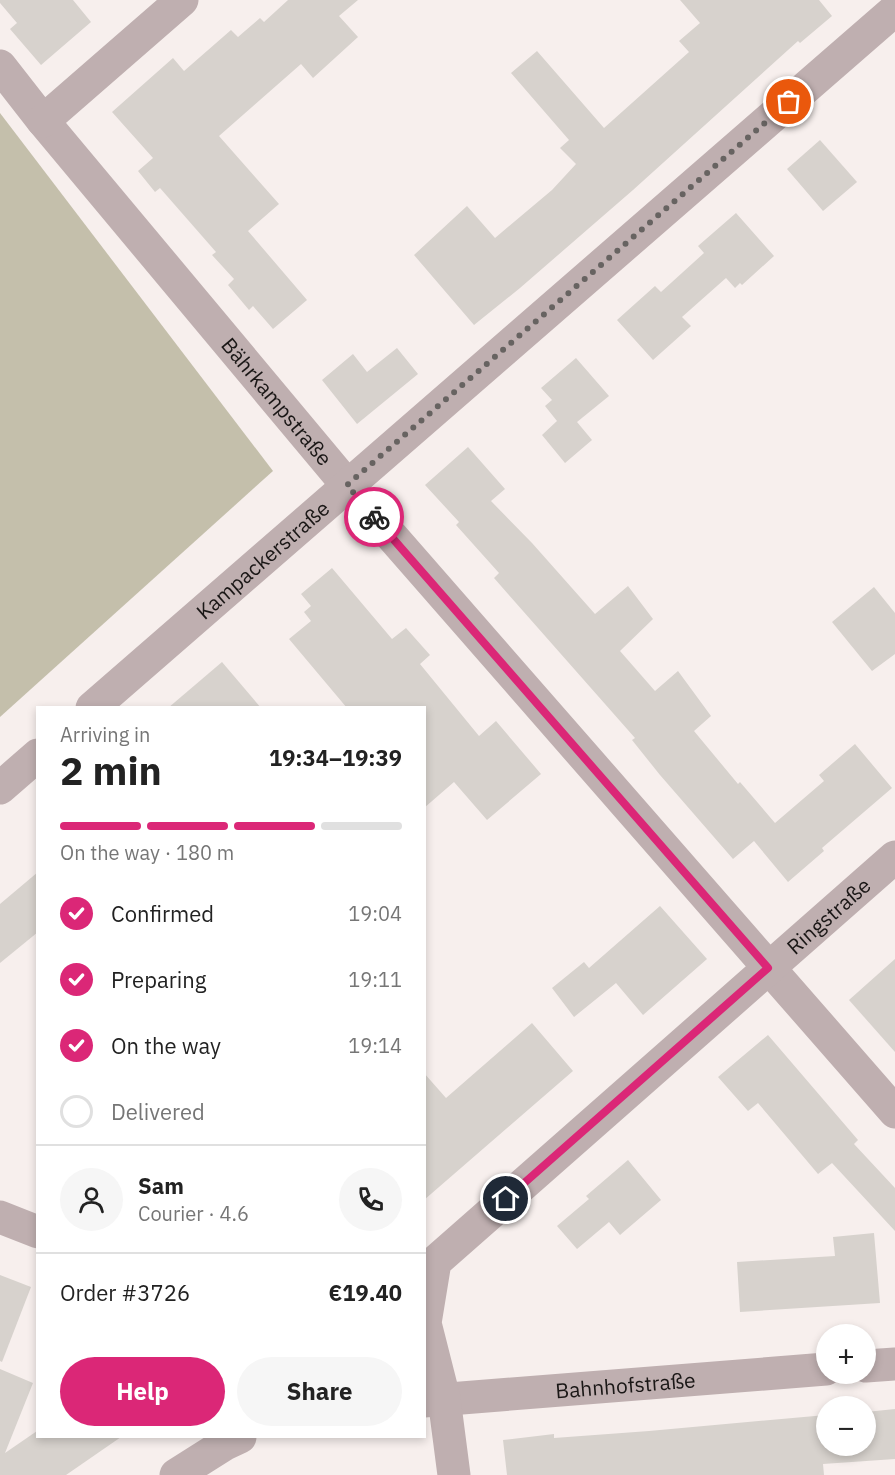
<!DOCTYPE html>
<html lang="en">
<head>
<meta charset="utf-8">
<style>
	body { margin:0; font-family:"IBM Plex Sans",sans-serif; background:#f6f6f6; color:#222; height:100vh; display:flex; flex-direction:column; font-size:22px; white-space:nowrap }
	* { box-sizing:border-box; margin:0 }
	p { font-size:20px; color:#767676 }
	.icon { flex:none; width:33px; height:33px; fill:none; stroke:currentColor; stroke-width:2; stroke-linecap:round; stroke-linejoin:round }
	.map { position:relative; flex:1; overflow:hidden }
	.drawer { position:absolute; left:36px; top:706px; width:390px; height:732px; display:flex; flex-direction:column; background:#fff; border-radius:0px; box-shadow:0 3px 9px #0003 }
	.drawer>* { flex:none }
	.fabs { position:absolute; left:816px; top:1324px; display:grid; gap:12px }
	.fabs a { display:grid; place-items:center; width:60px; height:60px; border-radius:50%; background:#fff; box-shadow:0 3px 9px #0003; font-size:30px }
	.pin { position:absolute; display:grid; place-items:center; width:51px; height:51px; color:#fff; margin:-26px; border:3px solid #fff; border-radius:50%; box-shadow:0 2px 6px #0007 }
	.courier { position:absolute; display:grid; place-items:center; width:60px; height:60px; margin:-30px; border:4px solid #db2777; border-radius:50%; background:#fff; color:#222; box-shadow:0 2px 8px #0007 }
	.head em { font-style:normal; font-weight:700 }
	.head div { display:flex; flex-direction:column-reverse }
	.head { display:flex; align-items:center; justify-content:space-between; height:102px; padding:0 24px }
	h1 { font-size:39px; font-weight:700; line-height:45px }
	.bar { display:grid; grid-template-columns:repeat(4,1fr); gap:9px 6px; align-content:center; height:72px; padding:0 24px }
	.bar i { height:8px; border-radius:4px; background:#e0e0e0 }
	.bar .active { background:#db2777 }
	.bar p { grid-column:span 4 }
	.line { display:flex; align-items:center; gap:15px; padding:0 24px; border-top:2px solid #e0e0e0 }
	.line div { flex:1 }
	.round { display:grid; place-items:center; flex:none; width:63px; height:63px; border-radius:32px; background:#f6f6f6 }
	ol { padding:0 24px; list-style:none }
	li { display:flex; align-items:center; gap:18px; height:66px }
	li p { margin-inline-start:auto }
	li .icon { padding:6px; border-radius:50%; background:#db2777; color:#fff; stroke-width:4 }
	li:last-child { color:#767676 }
	li i { width:33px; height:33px; border:3px solid #e0e0e0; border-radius:50% }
	.primary-button { display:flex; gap:12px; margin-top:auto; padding:12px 24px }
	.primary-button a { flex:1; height:69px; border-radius:36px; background:#db2777; color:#fff; font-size:24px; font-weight:700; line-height:69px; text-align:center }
	.primary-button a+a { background:#f6f6f6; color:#222 }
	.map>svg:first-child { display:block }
</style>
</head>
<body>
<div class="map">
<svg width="895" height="1475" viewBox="0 0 895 1475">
	<rect width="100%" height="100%" fill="#f7efed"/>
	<path fill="#c4bfab" d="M0,113L273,471L0,717Z"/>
	<g fill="#d7d2cd">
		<path d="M0,0H73L91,22L41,65L10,29L17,23L0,3Z"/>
		<path d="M288,0H358L339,16L358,37L313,78L301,64L219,136L279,204L248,231L307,300L273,329L253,306L249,310L228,285L234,279L212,255L216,252L160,188L155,192L138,171L153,158L112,112L173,58L184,71L231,30L238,37L260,18L264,22Z"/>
		<path d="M680,0H819L832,16L800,43L798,41L633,190L520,288L474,325L414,255L467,206L495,238L552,190L576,164L560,148L569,140L511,73L537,51L604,128L689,52L679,41L700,23Z"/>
		<path d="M820,140L857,182L823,211L787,169Z"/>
		<path d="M736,213L774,256L742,285L740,283L735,288L726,278L682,317L691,326L653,360L617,320L655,286L661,292L704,253L698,246Z"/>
		<path d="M397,348L418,374L357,424L322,380L353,354L367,372Z"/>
		<path d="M576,358L609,396L577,422L592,440L565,463L542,435L557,421L545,406L552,400L541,388Z"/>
		<path d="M468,447L505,489L491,501L532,543L595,614L628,586L653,619L620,651L655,691L678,671L711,716L694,731L738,784L740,782L775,823L824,781L819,775L855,744L892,788L822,848L824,851L788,882L754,841L733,859L660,775L632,740L635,738L494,578L499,573L456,525L459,522L425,485Z"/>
		<path d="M332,568L392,639L406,628L430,655L420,664L479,736L496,721L541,774L487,820L454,782L424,808V708H347L289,639L311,621L304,612L311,606L301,594Z"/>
		<path d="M874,587L895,613V654L872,671L832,622Z"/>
		<path d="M222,662L261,708H168Z"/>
		<path d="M38,872V932L0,963V904Z"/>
		<path d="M660,906L707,959L643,1015L616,983L574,1017L552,988L584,962L589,968Z"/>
		<path d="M895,959V1052L849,1000Z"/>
		<path d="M532,1023L573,1071L424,1200V1073L446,1098Z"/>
		<path d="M768,1035L858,1140L854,1144L895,1188V1231L832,1163L818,1174L758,1103L748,1111L718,1077Z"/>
		<path d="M628,1160L661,1200L620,1235L609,1222L577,1249L557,1226L589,1199L586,1196Z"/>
		<path d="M874,1233L880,1303L740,1312L737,1262L835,1256L833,1237Z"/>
		<path d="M0,1275L31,1287L2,1362L0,1361Z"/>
		<path d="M0,1369L33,1383L5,1453L37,1431L38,1437H121L66,1475H0Z"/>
		<path d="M895,1409V1459L823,1464L824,1475H507L503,1440L554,1434V1438L649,1431L826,1415V1446H866V1412Z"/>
	</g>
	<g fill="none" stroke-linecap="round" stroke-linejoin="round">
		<g stroke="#bfafb0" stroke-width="33">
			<path id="s1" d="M0,66L43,121L347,485L895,1112"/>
			<path d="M43,121L182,0"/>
			<path id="s2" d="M92,708L895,10"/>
			<path d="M0,788L38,755"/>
			<path d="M0,1217L38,1232"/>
			<path d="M866,1366L895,1364"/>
			<path id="s3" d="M424,1401L826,1369"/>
			<path d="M176,1475L225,1444L240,1437"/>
			<path id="s4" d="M454,1475L444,1398L425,1323L435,1262L895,857"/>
		</g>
	</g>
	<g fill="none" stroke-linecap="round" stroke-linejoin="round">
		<path stroke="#676361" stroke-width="6" stroke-dasharray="0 10.8" d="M374,517L347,485L789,102"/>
		<path stroke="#db2777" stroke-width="8" d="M374,517L768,968L506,1199"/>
	</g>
	<g text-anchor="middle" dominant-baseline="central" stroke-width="5" stroke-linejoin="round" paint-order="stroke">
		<g font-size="21" fill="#1a1716" stroke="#f7efed">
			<text stroke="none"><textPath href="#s1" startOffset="435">Bährkampstraße</textPath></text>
			<text stroke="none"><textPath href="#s2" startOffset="226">Kampackerstraße</textPath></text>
			<text stroke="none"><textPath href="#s4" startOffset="741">Ringstraße</textPath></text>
			<text stroke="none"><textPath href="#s3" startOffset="202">Bahnhofstraße</textPath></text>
		</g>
	</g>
</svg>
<div class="fabs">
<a>+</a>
<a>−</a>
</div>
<div class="pin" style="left:789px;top:102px;background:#ea580c"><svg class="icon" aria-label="bag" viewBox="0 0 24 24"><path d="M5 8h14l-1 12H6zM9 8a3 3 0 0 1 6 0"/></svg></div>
<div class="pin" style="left:506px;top:1199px;background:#1f2937"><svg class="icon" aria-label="home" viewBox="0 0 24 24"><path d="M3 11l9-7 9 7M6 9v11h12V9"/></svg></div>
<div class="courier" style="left:374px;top:517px"><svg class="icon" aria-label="bike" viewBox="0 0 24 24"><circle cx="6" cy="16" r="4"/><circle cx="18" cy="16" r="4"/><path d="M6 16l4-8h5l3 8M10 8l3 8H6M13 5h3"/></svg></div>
<section class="drawer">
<div class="head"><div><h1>2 min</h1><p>Arriving in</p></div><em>19:34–19:39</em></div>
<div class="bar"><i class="active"></i><i class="active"></i><i class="active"></i><i></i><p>On the way · 180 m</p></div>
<ol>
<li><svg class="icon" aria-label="check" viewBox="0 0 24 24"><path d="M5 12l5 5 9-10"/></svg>Confirmed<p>19:04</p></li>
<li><svg class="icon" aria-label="check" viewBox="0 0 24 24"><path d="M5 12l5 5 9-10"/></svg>Preparing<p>19:11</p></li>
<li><svg class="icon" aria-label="check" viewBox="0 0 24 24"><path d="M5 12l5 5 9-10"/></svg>On the way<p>19:14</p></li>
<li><i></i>Delivered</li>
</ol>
<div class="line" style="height:108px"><a class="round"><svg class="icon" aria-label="person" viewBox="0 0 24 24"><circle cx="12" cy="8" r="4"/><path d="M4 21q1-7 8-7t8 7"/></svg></a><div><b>Sam</b><p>Courier · 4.6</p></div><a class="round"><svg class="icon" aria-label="phone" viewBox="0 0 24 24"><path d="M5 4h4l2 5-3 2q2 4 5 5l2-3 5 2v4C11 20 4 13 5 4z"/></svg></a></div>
<div class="line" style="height:78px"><div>Order #3726</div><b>€19.40</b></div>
<div class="primary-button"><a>Help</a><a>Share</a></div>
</section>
</div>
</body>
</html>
